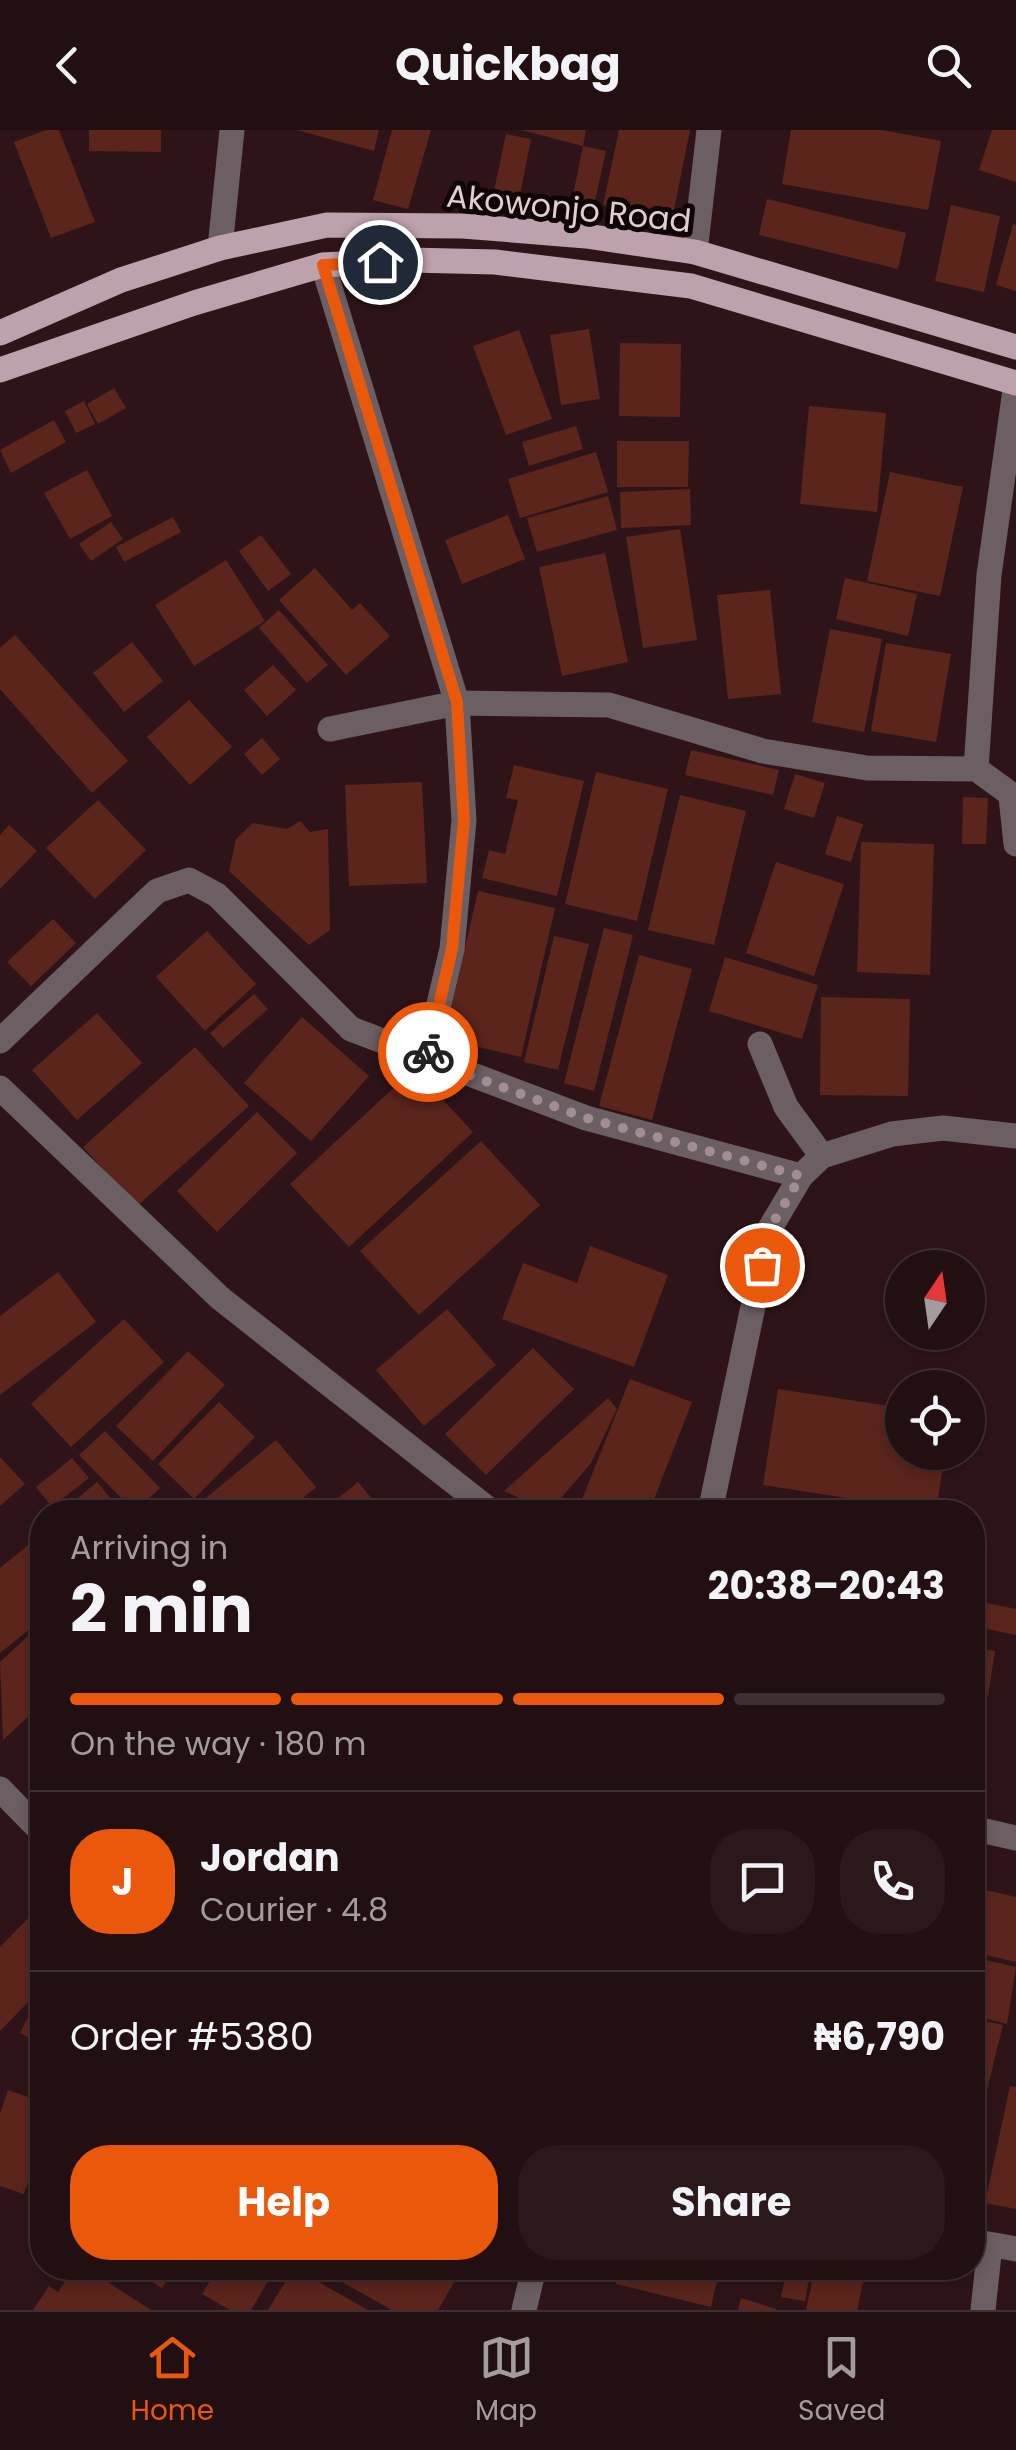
<!DOCTYPE html>
<html lang="en">
<head>
<meta charset="utf-8">
<style>
	body { margin:0; font-family:Poppins,sans-serif; background:#2a181b; color:#f1f3f6; height:100vh; display:flex; flex-direction:column; font-size:38px; white-space:nowrap }
	* { box-sizing:border-box; margin:0 }
	p { font-size:32px; color:#a29c9f }
	.icon { flex:none; width:55px; height:55px; fill:none; stroke:currentColor; stroke-width:2; stroke-linecap:round; stroke-linejoin:round }
	.map { position:relative; flex:1; overflow:hidden }
	.panel { position:absolute; left:30px; top:1370px; width:955px; height:780px; display:flex; flex-direction:column; background:#220f12; border-radius:40px; box-shadow:0 5px 15px #0003,0 0 0 2px #3f2f32 }
	.panel>* { flex:none }
	.needle { width:65px; rotate:13deg }
	.controls { position:absolute; left:885px; top:1120px; display:grid; gap:20px }
	.controls a { display:grid; place-items:center; width:100px; height:100px; border-radius:50%; background:#220f12; box-shadow:0 5px 15px #0003,0 0 0 2px #3f2f32; font-size:50px }
	.pin { position:absolute; display:grid; place-items:center; width:85px; height:85px; color:#fff; margin:-42px; border:5px solid #fff; border-radius:50%; box-shadow:0 2px 10px #0007 }
	.courier { position:absolute; display:grid; place-items:center; width:100px; height:100px; margin:-50px; border:8px solid #ea580c; border-radius:50%; background:#fff; color:#222; box-shadow:0 2px 12px #0007 }
	.summary em { font-style:normal; font-weight:700 }
	.summary div { display:flex; flex-direction:column-reverse }
	.summary { display:flex; align-items:center; justify-content:space-between; height:170px; padding:0 40px }
	h1 { font-size:65px; font-weight:700; line-height:75px }
	.bar { display:grid; grid-template-columns:repeat(4,1fr); gap:15px 10px; align-content:center; height:120px; padding:0 40px }
	.bar i { height:12px; border-radius:8px; background:#3f2f32 }
	.bar .selected { background:#ea580c }
	.bar p { grid-column:span 4 }
	.line { display:flex; align-items:center; gap:25px; padding:0 40px; border-top:2px solid #3f2f32 }
	.line div { flex:1 }
	.round { display:grid; place-items:center; flex:none; width:105px; height:105px; border-radius:40px; background:#2a181b }
	.cta { display:flex; gap:20px; margin-top:auto; padding:20px 40px }
	.cta a { flex:1; height:115px; border-radius:40px; background:#ea580c; color:#fff; font-size:40px; font-weight:700; line-height:115px; text-align:center }
	.cta a+a { background:#2a181b; color:#f1f3f6 }
	header { display:flex; justify-content:space-between; align-items:center; height:130px; padding:0 40px; background:#220f12; font-size:45px; font-weight:700 }
	.dock { display:flex; justify-content:space-around; align-items:center; height:140px; border-top:2px solid #3f2f32; background:#220f12; font-size:28px; color:#a29c9f }
	.dock a { display:grid; justify-items:center; gap:5px }
	.dock .selected { color:#ea580c }
	.map>svg:first-child { display:block }
</style>
</head>
<body>
<header><svg class="icon" aria-label="back" viewBox="0 0 24 24"><path d="M15 5l-7 7 7 7"/></svg>Quickbag<svg class="icon" aria-label="search" viewBox="0 0 24 24"><circle cx="10" cy="10" r="6"/><path d="M15 15l6 6"/></svg></header>
<div class="map">
<svg width="1016" height="2180" viewBox="0 0 1016 2180">
	<rect width="100%" height="100%" fill="#2e1418"/>
	<g fill="#5b251c">
		<path d="M46,0H59L95,92L51,108L14,12Z"/>
		<path d="M89,0H161V22L89,21Z"/>
		<path d="M297,0H379L374,21Z"/>
		<path d="M392,0H431L408,79L373,70Z"/>
		<path d="M521,0H586L583,16Z"/>
		<path d="M619,0H690L672,90L603,75Z"/>
		<path d="M791,0H882L941,11L928,80L782,54Z"/>
		<path d="M992,0H1016V52L979,40Z"/>
		<path d="M506,4L531,9L518,75L492,70Z"/>
		<path d="M583,16L606,21L593,80L571,75Z"/>
		<path d="M767,69L906,103L898,139L759,105Z"/>
		<path d="M951,75L1000,86L984,162L935,151Z"/>
		<path d="M1013,94L1016,95V161L996,155Z"/>
		<path d="M589,199L600,269L561,275L550,205Z"/>
		<path d="M519,200L552,289L506,305L473,216Z"/>
		<path d="M620,213L681,214L680,287L619,286Z"/>
		<path d="M114,258L126,278L98,294L87,274Z"/>
		<path d="M84,271L95,294L76,303L65,281Z"/>
		<path d="M809,276L886,283L877,382L800,374Z"/>
		<path d="M54,290L66,312L11,343L0,320Z"/>
		<path d="M576,296L583,319L529,336L522,312Z"/>
		<path d="M617,311H689L688,357H617Z"/>
		<path d="M596,322L608,362L520,388L508,349Z"/>
		<path d="M87,340L112,386L70,409L44,363Z"/>
		<path d="M890,342L963,357L940,466L867,451Z"/>
		<path d="M690,359L691,395L621,398L620,362Z"/>
		<path d="M608,366L617,400L537,422L527,388Z"/>
		<path d="M508,385L525,429L462,454L445,410Z"/>
		<path d="M173,387L181,402L124,432L116,417Z"/>
		<path d="M111,392L123,409L91,431L79,414Z"/>
		<path d="M680,399L697,510L643,518L626,407Z"/>
		<path d="M261,405L291,444L268,461L239,421Z"/>
		<path d="M605,423L628,532L562,546L539,437Z"/>
		<path d="M226,430L265,491L194,536L155,475Z"/>
		<path d="M315,438L352,480L360,473L390,506L346,545L279,470Z"/>
		<path d="M845,448L917,464L908,506L836,489Z"/>
		<path d="M770,460L781,564L728,569L717,465Z"/>
		<path d="M279,480L328,535L307,553L259,498Z"/>
		<path d="M830,499L882,509L864,602L812,592Z"/>
		<path d="M15,505L128,631L92,663L0,559V518Z"/>
		<path d="M132,512L163,551L124,582L93,543Z"/>
		<path d="M886,513L951,524L936,612L871,601Z"/>
		<path d="M273,535L296,560L267,586L244,560Z"/>
		<path d="M189,570L232,617L190,655L147,607Z"/>
		<path d="M262,608L280,629L262,645L244,624Z"/>
		<path d="M691,620L779,640L773,665L685,645Z"/>
		<path d="M514,635L584,651L557,766L482,748L489,720L505,724L518,670L506,668Z"/>
		<path d="M596,642L668,659L637,791L565,774Z"/>
		<path d="M795,644L825,653L814,688L784,679Z"/>
		<path d="M422,652L427,753L349,756L345,655Z"/>
		<path d="M680,665L746,681L714,815L648,800Z"/>
		<path d="M963,667L988,668L986,714H962Z"/>
		<path d="M98,670L146,720L95,769L46,718Z"/>
		<path d="M837,686L863,694L851,732L825,724Z"/>
		<path d="M300,691L310,702L328,699L330,800L309,815L229,741L236,709L253,693L287,699Z"/>
		<path d="M9,695L37,721L0,759V705Z"/>
		<path d="M861,712L934,714L930,845L857,842Z"/>
		<path d="M776,732L844,754L814,846L746,823Z"/>
		<path d="M478,761L555,778L521,927L444,909Z"/>
		<path d="M53,789L76,813L31,856L7,832Z"/>
		<path d="M604,798L633,805L594,961L564,953Z"/>
		<path d="M207,801L256,854L205,901L156,847Z"/>
		<path d="M554,806L589,814L558,940L524,932Z"/>
		<path d="M639,825L692,839L652,990L599,976Z"/>
		<path d="M725,827L818,855L802,909L709,881Z"/>
		<path d="M254,864L268,879L223,918L210,903Z"/>
		<path d="M821,867L910,869L908,966L820,965Z"/>
		<path d="M97,883L142,933L77,990L32,940Z"/>
		<path d="M302,887L369,946L311,1011L244,953Z"/>
		<path d="M195,917L249,976L137,1076L83,1017Z"/>
		<path d="M414,939L473,1002L349,1117L290,1054Z"/>
		<path d="M257,982L297,1023L217,1102L177,1061Z"/>
		<path d="M481,1011L540,1075L419,1185L360,1121Z"/>
		<path d="M590,1116L668,1145L634,1237L502,1189L523,1133L577,1153Z"/>
		<path d="M58,1142L96,1192L0,1265V1186Z"/>
		<path d="M447,1179L496,1235L424,1296L376,1240Z"/>
		<path d="M124,1189L164,1232L71,1317L31,1274Z"/>
		<path d="M533,1218L574,1259L486,1345L445,1304Z"/>
		<path d="M188,1221L225,1255L153,1331L116,1296Z"/>
		<path d="M630,1249L692,1272L649,1382H577Z"/>
		<path d="M778,1259L902,1278V1322H945L936,1382L763,1355Z"/>
		<path d="M608,1268L617,1279L591,1333L549,1382L504,1361Z"/>
		<path d="M219,1272L255,1307L194,1369L158,1334Z"/>
		<path d="M105,1301L160,1358L135,1382L79,1325Z"/>
		<path d="M276,1310L316,1357L287,1382H189Z"/>
		<path d="M0,1327L25,1354L0,1376Z"/>
		<path d="M72,1328L89,1348L52,1377L36,1357Z"/>
		<path d="M97,1352L122,1382H61Z"/>
		<path d="M358,1352L383,1382H321Z"/>
		<path d="M42,1404V1489L0,1523V1438Z"/>
		<path d="M972,1470L1016,1479V1505L972,1496Z"/>
		<path d="M42,1493V1574L3,1610L0,1532Z"/>
		<path d="M972,1518L995,1521L988,1566L972,1564Z"/>
		<path d="M42,1627V1654L29,1640Z"/>
		<path d="M972,1757L1016,1767V1832L972,1822Z"/>
		<path d="M38,1778L42,1782V1858L0,1901V1817Z"/>
		<path d="M977,1828L1016,1837L1007,1894L972,1885Z"/>
		<path d="M31,1881L42,1887V1914L20,1903Z"/>
		<path d="M972,1888L1003,1895L987,1960L972,1957Z"/>
		<path d="M1010,1956L1016,1957V2079L985,2073Z"/>
		<path d="M8,1960L42,1972V2009L24,2064L0,2056V1984Z"/>
		<path d="M972,1961L981,1963L974,1999L972,1998Z"/>
		<path d="M74,2138H86L151,2180H33L49,2156L58,2162Z"/>
		<path d="M129,2138H175L162,2158Z"/>
		<path d="M218,2138H276L251,2180H230L202,2164Z"/>
		<path d="M294,2138L368,2180H268Z"/>
		<path d="M317,2138H452L460,2142L438,2180H392Z"/>
		<path d="M620,2138H720L711,2177L616,2154Z"/>
		<path d="M787,2138H811L805,2171L781,2167Z"/>
		<path d="M815,2138L865,2144L857,2180H806Z"/>
		<path d="M741,2168L776,2179V2180H738Z"/>
	</g>
	<g fill="none" stroke-linecap="round" stroke-linejoin="round">
		<g stroke="#6c5f64" stroke-width="25">
			<path d="M220,118L232,0"/>
			<path d="M695,122L709,0"/>
			<path d="M323,135L457,573L464,690L452,819L426,929"/>
			<path d="M330,599L457,573L609,575L763,621L867,638L976,639L1016,668"/>
			<path d="M976,639L989,445L1016,253"/>
			<path d="M1011,667L1016,714"/>
			<path d="M0,911L157,761L189,750L217,765L351,899L586,988L801,1046"/>
			<path d="M760,914L786,977L822,1026"/>
			<path d="M0,958L220,1168L492,1382"/>
			<path d="M710,1382L769,1100L801,1046L822,1026L892,1004L943,998L1016,1006"/>
			<path d="M0,1659L42,1702"/>
			<path d="M972,1698L1016,1708"/>
			<path d="M972,2111L1016,2119"/>
			<path d="M524,2180L534,2138"/>
			<path d="M983,2180L990,2115"/>
		</g>
		<g stroke="#bda1ad" stroke-width="25">
			<path d="M0,203L121,150L220,118L327,95L463,96L586,106L695,122L1016,217"/>
			<path d="M0,240L194,173L323,135L409,130L495,132L691,156L1016,253"/>
		</g>
	</g>
	<g fill="none" stroke-linecap="round" stroke-linejoin="round">
		<path stroke="#a28e90" stroke-width="10" stroke-dasharray="0 18" d="M428,922L426,929L586,988L801,1046L769,1100L762,1135"/>
		<path stroke="#ea580c" stroke-width="12" d="M380,132L323,135L457,572L464,690L452,819L428,922"/>
	</g>
	<g text-anchor="middle" dominant-baseline="central" stroke-width="10" stroke-linejoin="round" paint-order="stroke">
		<g font-size="32" fill="#e1cfd0" stroke="#0e0506">
			<text transform="translate(569 78) rotate(6)">Akowonjo Road</text>
		</g>
	</g>
</svg>
<div class="controls">
<a><svg class="needle" viewBox="-14 -14 28 28"><path d="M0-13l5 13h-10z" fill="#e53935"/><path d="M0 13l5-13h-10z" fill="#a29c9f"/></svg></a>
<a><svg class="icon" aria-label="locate" viewBox="0 0 24 24"><circle cx="12" cy="12" r="6"/><path d="M12 2v4M12 18v4M2 12h4M18 12h4"/></svg></a>
</div>
<div class="pin" style="left:762px;top:1135px;background:#ea580c"><svg class="icon" aria-label="bag" viewBox="0 0 24 24"><path d="M5 8h14l-1 12H6zM9 8a3 3 0 0 1 6 0"/></svg></div>
<div class="pin" style="left:380px;top:132px;background:#1f2937"><svg class="icon" aria-label="home" viewBox="0 0 24 24"><path d="M3 11l9-7 9 7M6 9v11h12V9"/></svg></div>
<div class="courier" style="left:428px;top:922px"><svg class="icon" aria-label="bike" viewBox="0 0 24 24"><circle cx="6" cy="16" r="4"/><circle cx="18" cy="16" r="4"/><path d="M6 16l4-8h5l3 8M10 8l3 8H6M13 5h3"/></svg></div>
<section class="panel">
<div class="summary"><div><h1>2 min</h1><p>Arriving in</p></div><em>20:38–20:43</em></div>
<div class="bar"><i class="selected"></i><i class="selected"></i><i class="selected"></i><i></i><p>On the way · 180 m</p></div>
<div class="line" style="height:180px"><b class="round" style="background:#ea580c;color:#fff">J</b><div><b>Jordan</b><p>Courier · 4.8</p></div><a class="round"><svg class="icon" aria-label="chat" viewBox="0 0 24 24"><path d="M4 5h16v11H9l-5 4z"/></svg></a><a class="round"><svg class="icon" aria-label="phone" viewBox="0 0 24 24"><path d="M5 4h4l2 5-3 2q2 4 5 5l2-3 5 2v4C11 20 4 13 5 4z"/></svg></a></div>
<div class="line" style="height:130px"><div>Order #5380</div><b>₦6,790</b></div>
<div class="cta"><a>Help</a><a>Share</a></div>
</section>
</div>
<nav class="dock">
<a class="selected"><svg class="icon" aria-label="home" viewBox="0 0 24 24"><path d="M3 11l9-7 9 7M6 9v11h12V9"/></svg>Home</a>
<a><svg class="icon" aria-label="map" viewBox="0 0 24 24"><path d="M3 6l6-2 6 2 6-2v14l-6 2-6-2-6 2zM9 4v14M15 6v14"/></svg>Map</a>
<a><svg class="icon" aria-label="saved" viewBox="0 0 24 24"><path d="M7 4h10v16l-5-4-5 4z"/></svg>Saved</a>
</nav>
</body>
</html>
